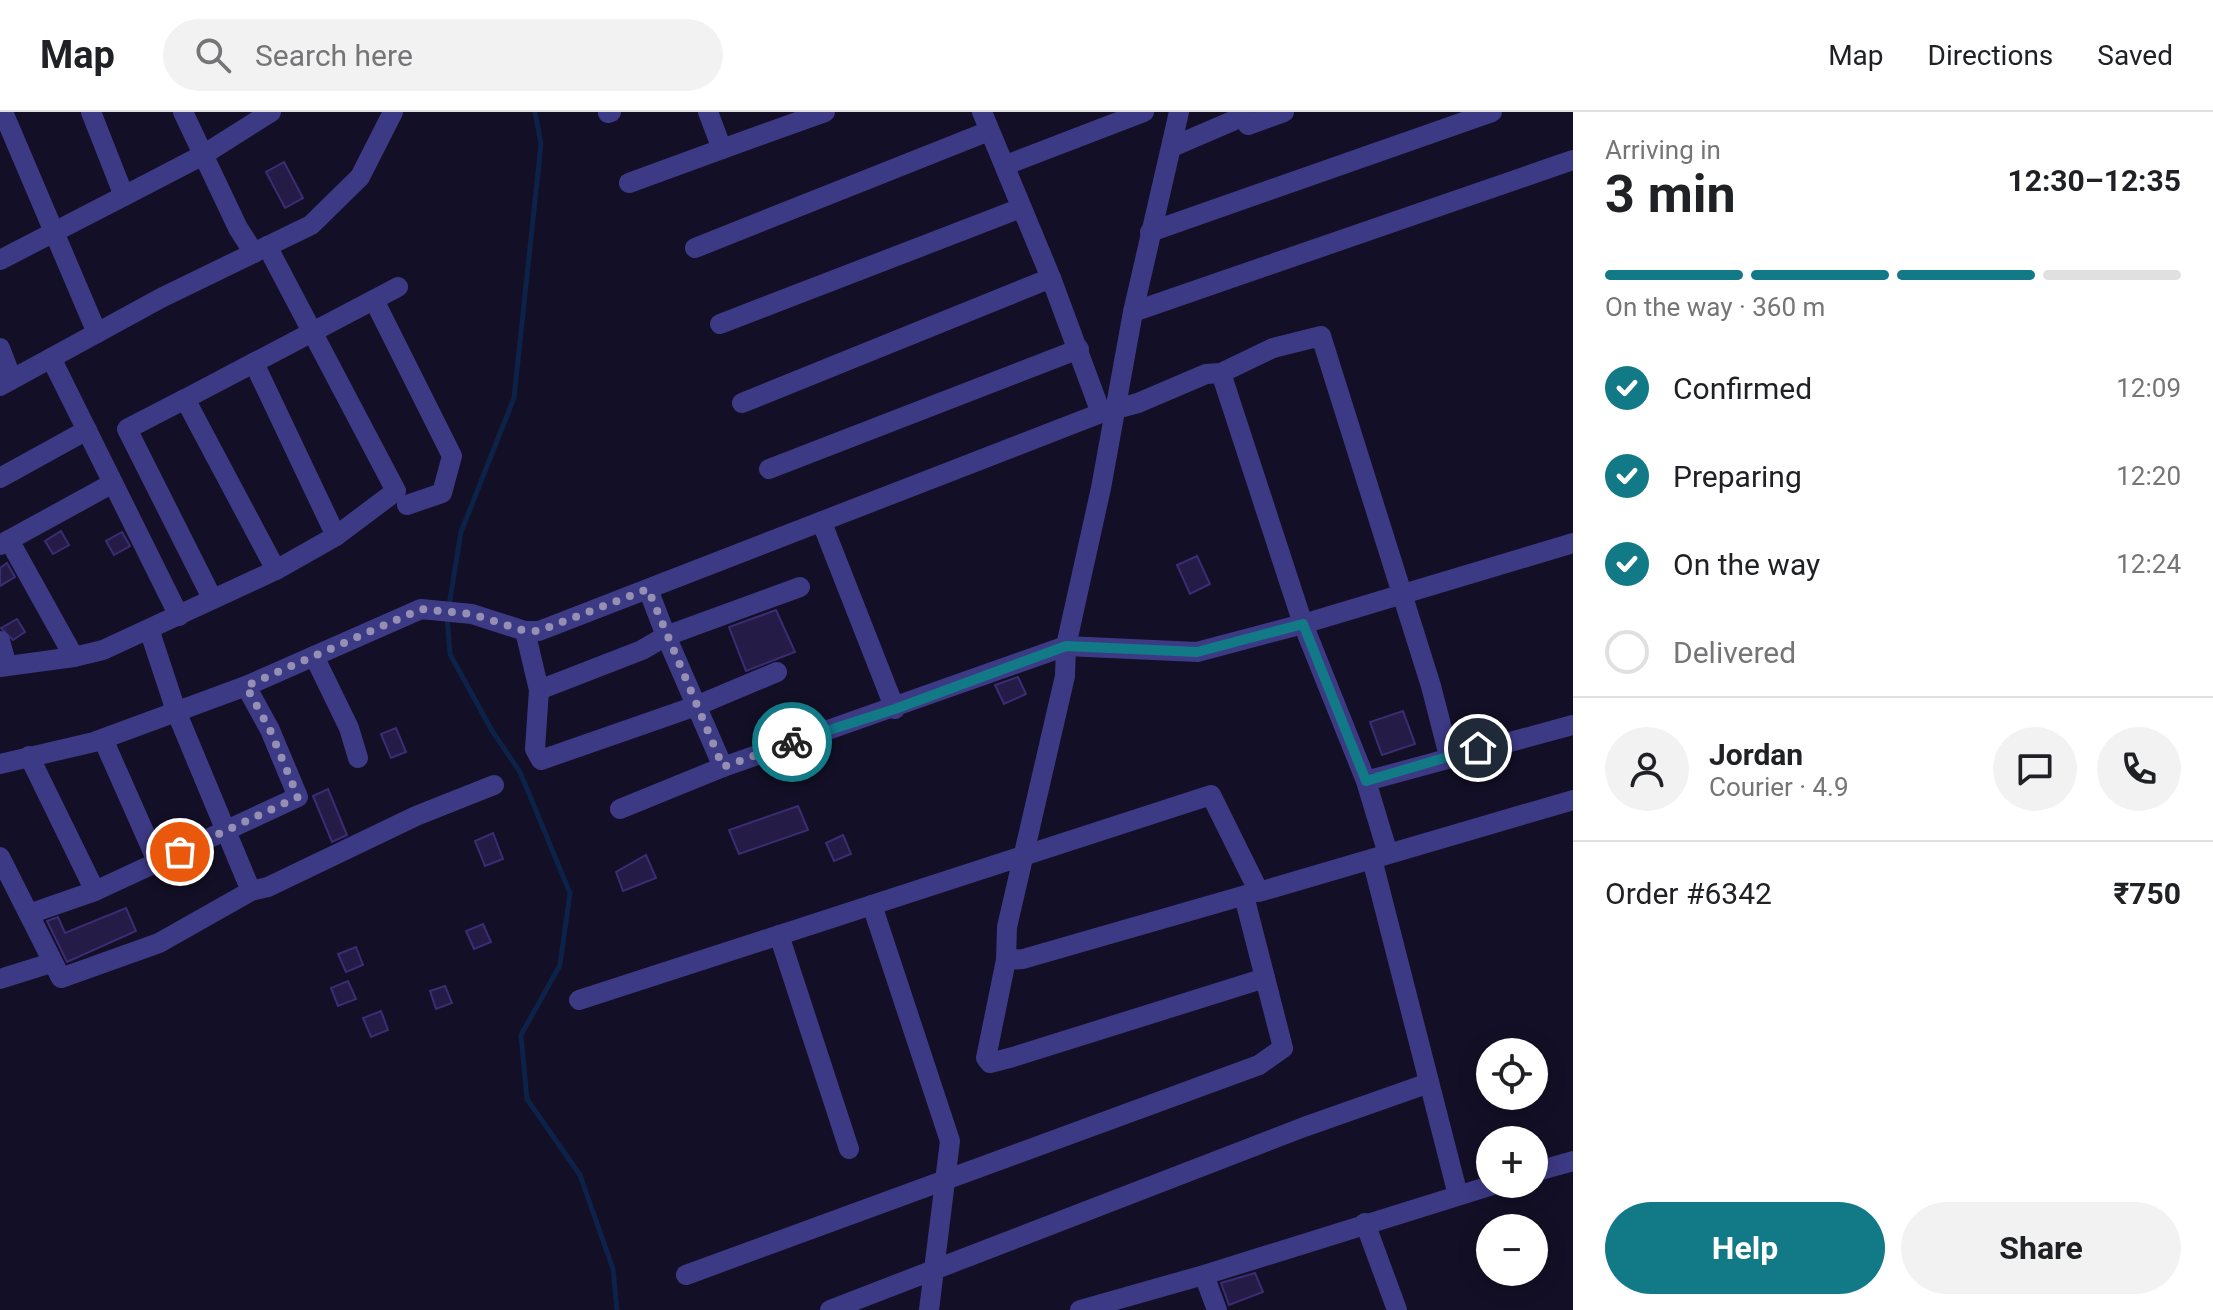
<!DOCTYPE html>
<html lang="en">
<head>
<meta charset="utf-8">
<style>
	body { margin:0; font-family:Roboto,sans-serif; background:#f2f2f2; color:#202124; height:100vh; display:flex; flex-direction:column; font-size:30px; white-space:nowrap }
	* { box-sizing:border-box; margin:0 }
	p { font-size:26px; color:#757577 }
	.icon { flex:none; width:44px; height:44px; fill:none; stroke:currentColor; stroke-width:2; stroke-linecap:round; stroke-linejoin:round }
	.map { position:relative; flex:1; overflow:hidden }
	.drawer { display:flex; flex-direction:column; background:#fff; width:640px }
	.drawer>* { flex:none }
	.fabs { position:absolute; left:1476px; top:926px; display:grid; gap:16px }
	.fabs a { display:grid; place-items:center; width:72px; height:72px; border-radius:50%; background:#fff; box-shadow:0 4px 20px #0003; font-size:40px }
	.pin { position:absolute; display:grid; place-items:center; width:68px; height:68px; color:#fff; margin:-34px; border:4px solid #fff; border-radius:50%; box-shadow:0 2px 8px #0007 }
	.courier { position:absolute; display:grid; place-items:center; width:80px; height:80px; margin:-40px; border:6px solid #127987; border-radius:50%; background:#fff; color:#222; box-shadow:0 2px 10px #0007 }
	.head em { font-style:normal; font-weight:700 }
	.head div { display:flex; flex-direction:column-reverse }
	.head { display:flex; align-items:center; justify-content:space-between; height:136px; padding:0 32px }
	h1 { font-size:52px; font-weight:700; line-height:60px }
	.bar { display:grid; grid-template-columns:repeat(4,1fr); gap:12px 8px; align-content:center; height:96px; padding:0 32px }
	.bar i { height:10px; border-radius:6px; background:#e0e0e0 }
	.bar .current { background:#127987 }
	.bar p { grid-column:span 4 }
	.line { display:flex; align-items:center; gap:20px; padding:0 32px; border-top:2px solid #e0e0e0 }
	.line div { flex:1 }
	.round { display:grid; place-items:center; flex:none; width:84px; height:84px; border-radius:42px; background:#f2f2f2 }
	ol { padding:0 32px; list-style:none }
	li { display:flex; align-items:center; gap:24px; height:88px }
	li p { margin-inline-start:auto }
	li .icon { padding:8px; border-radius:50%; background:#127987; color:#fff; stroke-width:4 }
	li:last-child { color:#757577 }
	li i { width:44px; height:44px; border:4px solid #e0e0e0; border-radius:50% }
	.button { display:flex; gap:16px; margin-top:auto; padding:16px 32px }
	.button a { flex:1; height:92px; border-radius:48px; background:#127987; color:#fff; font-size:32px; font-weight:700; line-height:92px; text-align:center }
	.button a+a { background:#f2f2f2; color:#202124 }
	header { display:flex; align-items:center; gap:48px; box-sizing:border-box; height:112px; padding:0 40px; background:#fff; border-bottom:2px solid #e0e0e0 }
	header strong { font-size:38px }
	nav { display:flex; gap:44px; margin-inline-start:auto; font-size:28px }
	.search { width:560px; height:72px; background:#f2f2f2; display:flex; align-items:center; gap:20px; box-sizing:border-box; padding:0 28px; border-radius:44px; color:#757577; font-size:30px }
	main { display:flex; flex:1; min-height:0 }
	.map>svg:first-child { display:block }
</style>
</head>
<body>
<header>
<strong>Map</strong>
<div class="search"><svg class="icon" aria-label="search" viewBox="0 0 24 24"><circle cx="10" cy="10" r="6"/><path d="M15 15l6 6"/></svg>Search here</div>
<nav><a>Map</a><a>Directions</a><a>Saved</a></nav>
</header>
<main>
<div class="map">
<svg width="1573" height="1198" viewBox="0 0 1573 1198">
	<rect width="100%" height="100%" fill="#130f26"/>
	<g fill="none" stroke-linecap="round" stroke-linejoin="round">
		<g stroke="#0c2248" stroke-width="5">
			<path d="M449,494L461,420L514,286L541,32L535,0"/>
			<path d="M447,504L450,542L491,617L520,660L570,781L560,853L521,923L527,987L580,1063L613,1157L617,1198"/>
		</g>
	</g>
	<g fill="#241b47" stroke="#3b2d73" stroke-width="2">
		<path d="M284,50L303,86L285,96L266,60Z"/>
		<path d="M61,419L69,433L53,442L45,429Z"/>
		<path d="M122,420L130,434L114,443L106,429Z"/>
		<path d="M1197,444L1210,472L1190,482L1177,453Z"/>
		<path d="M7,451L15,465L0,474V456Z"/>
		<path d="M776,498L795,540L746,559L729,515Z"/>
		<path d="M17,507L25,520L13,528L1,516Z"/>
		<path d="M1018,565L1026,582L1004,592L995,573Z"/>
		<path d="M1403,599L1415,632L1382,643L1370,610Z"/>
		<path d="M396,616L406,640L391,646L381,622Z"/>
		<path d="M328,677L347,723L332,730L313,684Z"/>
		<path d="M798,694L808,718L739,742L729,718Z"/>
		<path d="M493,721L503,747L485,754L475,729Z"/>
		<path d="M843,723L851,742L834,749L826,731Z"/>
		<path d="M646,743L656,766L623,779L616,760Z"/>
		<path d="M126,796L136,819L67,850L47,809L58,805L65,821Z"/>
		<path d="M483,812L491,830L474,837L466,819Z"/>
		<path d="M356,835L363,853L346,860L338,842Z"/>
		<path d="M348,869L356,887L338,894L331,876Z"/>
		<path d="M445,874L452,891L436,897L430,879Z"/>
		<path d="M381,899L388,918L371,925L363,906Z"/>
		<path d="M1255,1161L1263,1180L1229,1193L1221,1171Z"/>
	</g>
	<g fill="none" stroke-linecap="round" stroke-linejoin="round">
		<g stroke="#3d3a85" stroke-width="20">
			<path d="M3,0L97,221"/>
			<path d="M91,0L124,84L203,43L271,0"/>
			<path d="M183,0L238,116L254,141"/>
			<path d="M982,0L1051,166L1101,301"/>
			<path d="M1179,0L1133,200L1101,376L1066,534L1065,564L1007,815L1006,848L986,946L990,951L1013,945L1265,866"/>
			<path d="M1242,0L1248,13L1284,0"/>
			<path d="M608,1L611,0"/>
			<path d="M1172,35L1244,4"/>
			<path d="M722,37L825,0"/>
			<path d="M1006,53L1144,0"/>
			<path d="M629,71L722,37L708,0"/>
			<path d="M1150,120L1492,0"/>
			<path d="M695,136L989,19"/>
			<path d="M0,148L124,84"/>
			<path d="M374,188L452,344L442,381L407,393"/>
			<path d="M1133,200L1573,48"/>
			<path d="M720,212L1021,96"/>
			<path d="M0,236L12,267"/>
			<path d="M51,246L179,504"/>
			<path d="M254,251L336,424"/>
			<path d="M1221,261L1303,512L1366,669L1388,742"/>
			<path d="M0,274L161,186L311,113L360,65L393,0"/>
			<path d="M185,287L127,317L208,478"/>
			<path d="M742,291L1051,166"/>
			<path d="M769,357L1079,237"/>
			<path d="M0,366L87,318"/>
			<path d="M822,411L895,597"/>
			<path d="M9,428L74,545L103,538L276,458L336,424L396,379L267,134"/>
			<path d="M0,433L113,371"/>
			<path d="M276,458L185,287L398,175"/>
			<path d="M149,517L176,599L251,779"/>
			<path d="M525,519L539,578L535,637L541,648L696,594L777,560"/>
			<path d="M0,529L7,554"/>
			<path d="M314,544L349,616L358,646"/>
			<path d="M0,555L74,545"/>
			<path d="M539,578L642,538L666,524L648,477"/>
			<path d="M103,627L157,749"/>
			<path d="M29,644L95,779"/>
			<path d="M0,652L94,630L246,574L421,497L472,502L525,519H539L1101,301L1138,291L1206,262L1221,261L1273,236L1321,224L1431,574L1449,644"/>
			<path d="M723,655L666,524L800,475"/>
			<path d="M1366,669L1573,613"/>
			<path d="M620,697L723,655L1066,534L1197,540L1303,512L1573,431"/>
			<path d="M0,745L61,866L159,831L251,779L268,775L416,704L494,673"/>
			<path d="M1372,747L1458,1083"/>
			<path d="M872,793L950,1029L929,1198"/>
			<path d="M29,802L95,779L298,685L270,618L246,574"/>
			<path d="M779,823L849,1037"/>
			<path d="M1006,848L1023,847L1256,780"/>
			<path d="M0,867L51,851"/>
			<path d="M579,888L1211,683L1259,780L1573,688"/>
			<path d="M1534,1060L1573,1049"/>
			<path d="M1365,1111L1397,1198"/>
			<path d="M686,1163L1259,953L1283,936L1244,784"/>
			<path d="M1204,1163L1217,1198"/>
			<path d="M830,1198L1304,1015L1429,971"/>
			<path d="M1080,1198L1204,1163L1496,1072"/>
		</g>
	</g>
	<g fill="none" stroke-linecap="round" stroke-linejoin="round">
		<path stroke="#948fb3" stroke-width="8" stroke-dasharray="0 14.4" d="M180,740L298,685L270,618L246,574L421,497L472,502L525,519H539L648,477L723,655L792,630"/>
		<path stroke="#127987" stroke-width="10" d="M792,630L895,597L1066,534L1197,540L1303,512L1366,669L1478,636"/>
	</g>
</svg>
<div class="fabs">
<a><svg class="icon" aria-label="locate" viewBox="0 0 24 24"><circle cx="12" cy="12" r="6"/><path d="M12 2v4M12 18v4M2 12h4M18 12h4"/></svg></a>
<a>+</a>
<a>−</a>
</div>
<div class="pin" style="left:180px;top:740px;background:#ea580c"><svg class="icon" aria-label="bag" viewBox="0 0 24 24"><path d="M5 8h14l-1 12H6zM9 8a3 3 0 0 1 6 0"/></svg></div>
<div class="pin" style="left:1478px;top:636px;background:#1f2937"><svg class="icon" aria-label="home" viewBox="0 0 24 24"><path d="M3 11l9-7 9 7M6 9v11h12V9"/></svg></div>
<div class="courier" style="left:792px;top:630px"><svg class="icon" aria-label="bike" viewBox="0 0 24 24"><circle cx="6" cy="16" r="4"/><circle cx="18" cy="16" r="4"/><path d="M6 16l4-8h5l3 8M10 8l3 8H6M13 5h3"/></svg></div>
</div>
<section class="drawer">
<div class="head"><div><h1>3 min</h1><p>Arriving in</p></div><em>12:30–12:35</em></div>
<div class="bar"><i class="current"></i><i class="current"></i><i class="current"></i><i></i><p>On the way · 360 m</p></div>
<ol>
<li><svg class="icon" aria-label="check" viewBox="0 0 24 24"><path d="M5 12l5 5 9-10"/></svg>Confirmed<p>12:09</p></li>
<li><svg class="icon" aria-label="check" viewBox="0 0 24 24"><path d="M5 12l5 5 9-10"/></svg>Preparing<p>12:20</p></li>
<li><svg class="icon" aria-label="check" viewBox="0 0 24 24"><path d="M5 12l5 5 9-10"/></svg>On the way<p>12:24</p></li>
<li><i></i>Delivered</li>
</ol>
<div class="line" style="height:144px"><a class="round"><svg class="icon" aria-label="person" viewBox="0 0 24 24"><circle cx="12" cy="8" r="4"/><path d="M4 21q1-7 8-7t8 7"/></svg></a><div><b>Jordan</b><p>Courier · 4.9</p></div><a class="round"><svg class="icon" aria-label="chat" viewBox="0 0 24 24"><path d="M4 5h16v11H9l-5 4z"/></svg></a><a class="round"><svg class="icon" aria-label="phone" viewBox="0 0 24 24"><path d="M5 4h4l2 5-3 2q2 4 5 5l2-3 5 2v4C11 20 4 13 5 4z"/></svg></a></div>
<div class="line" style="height:104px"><div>Order #6342</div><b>₹750</b></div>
<div class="button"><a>Help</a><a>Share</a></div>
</section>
</main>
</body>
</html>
